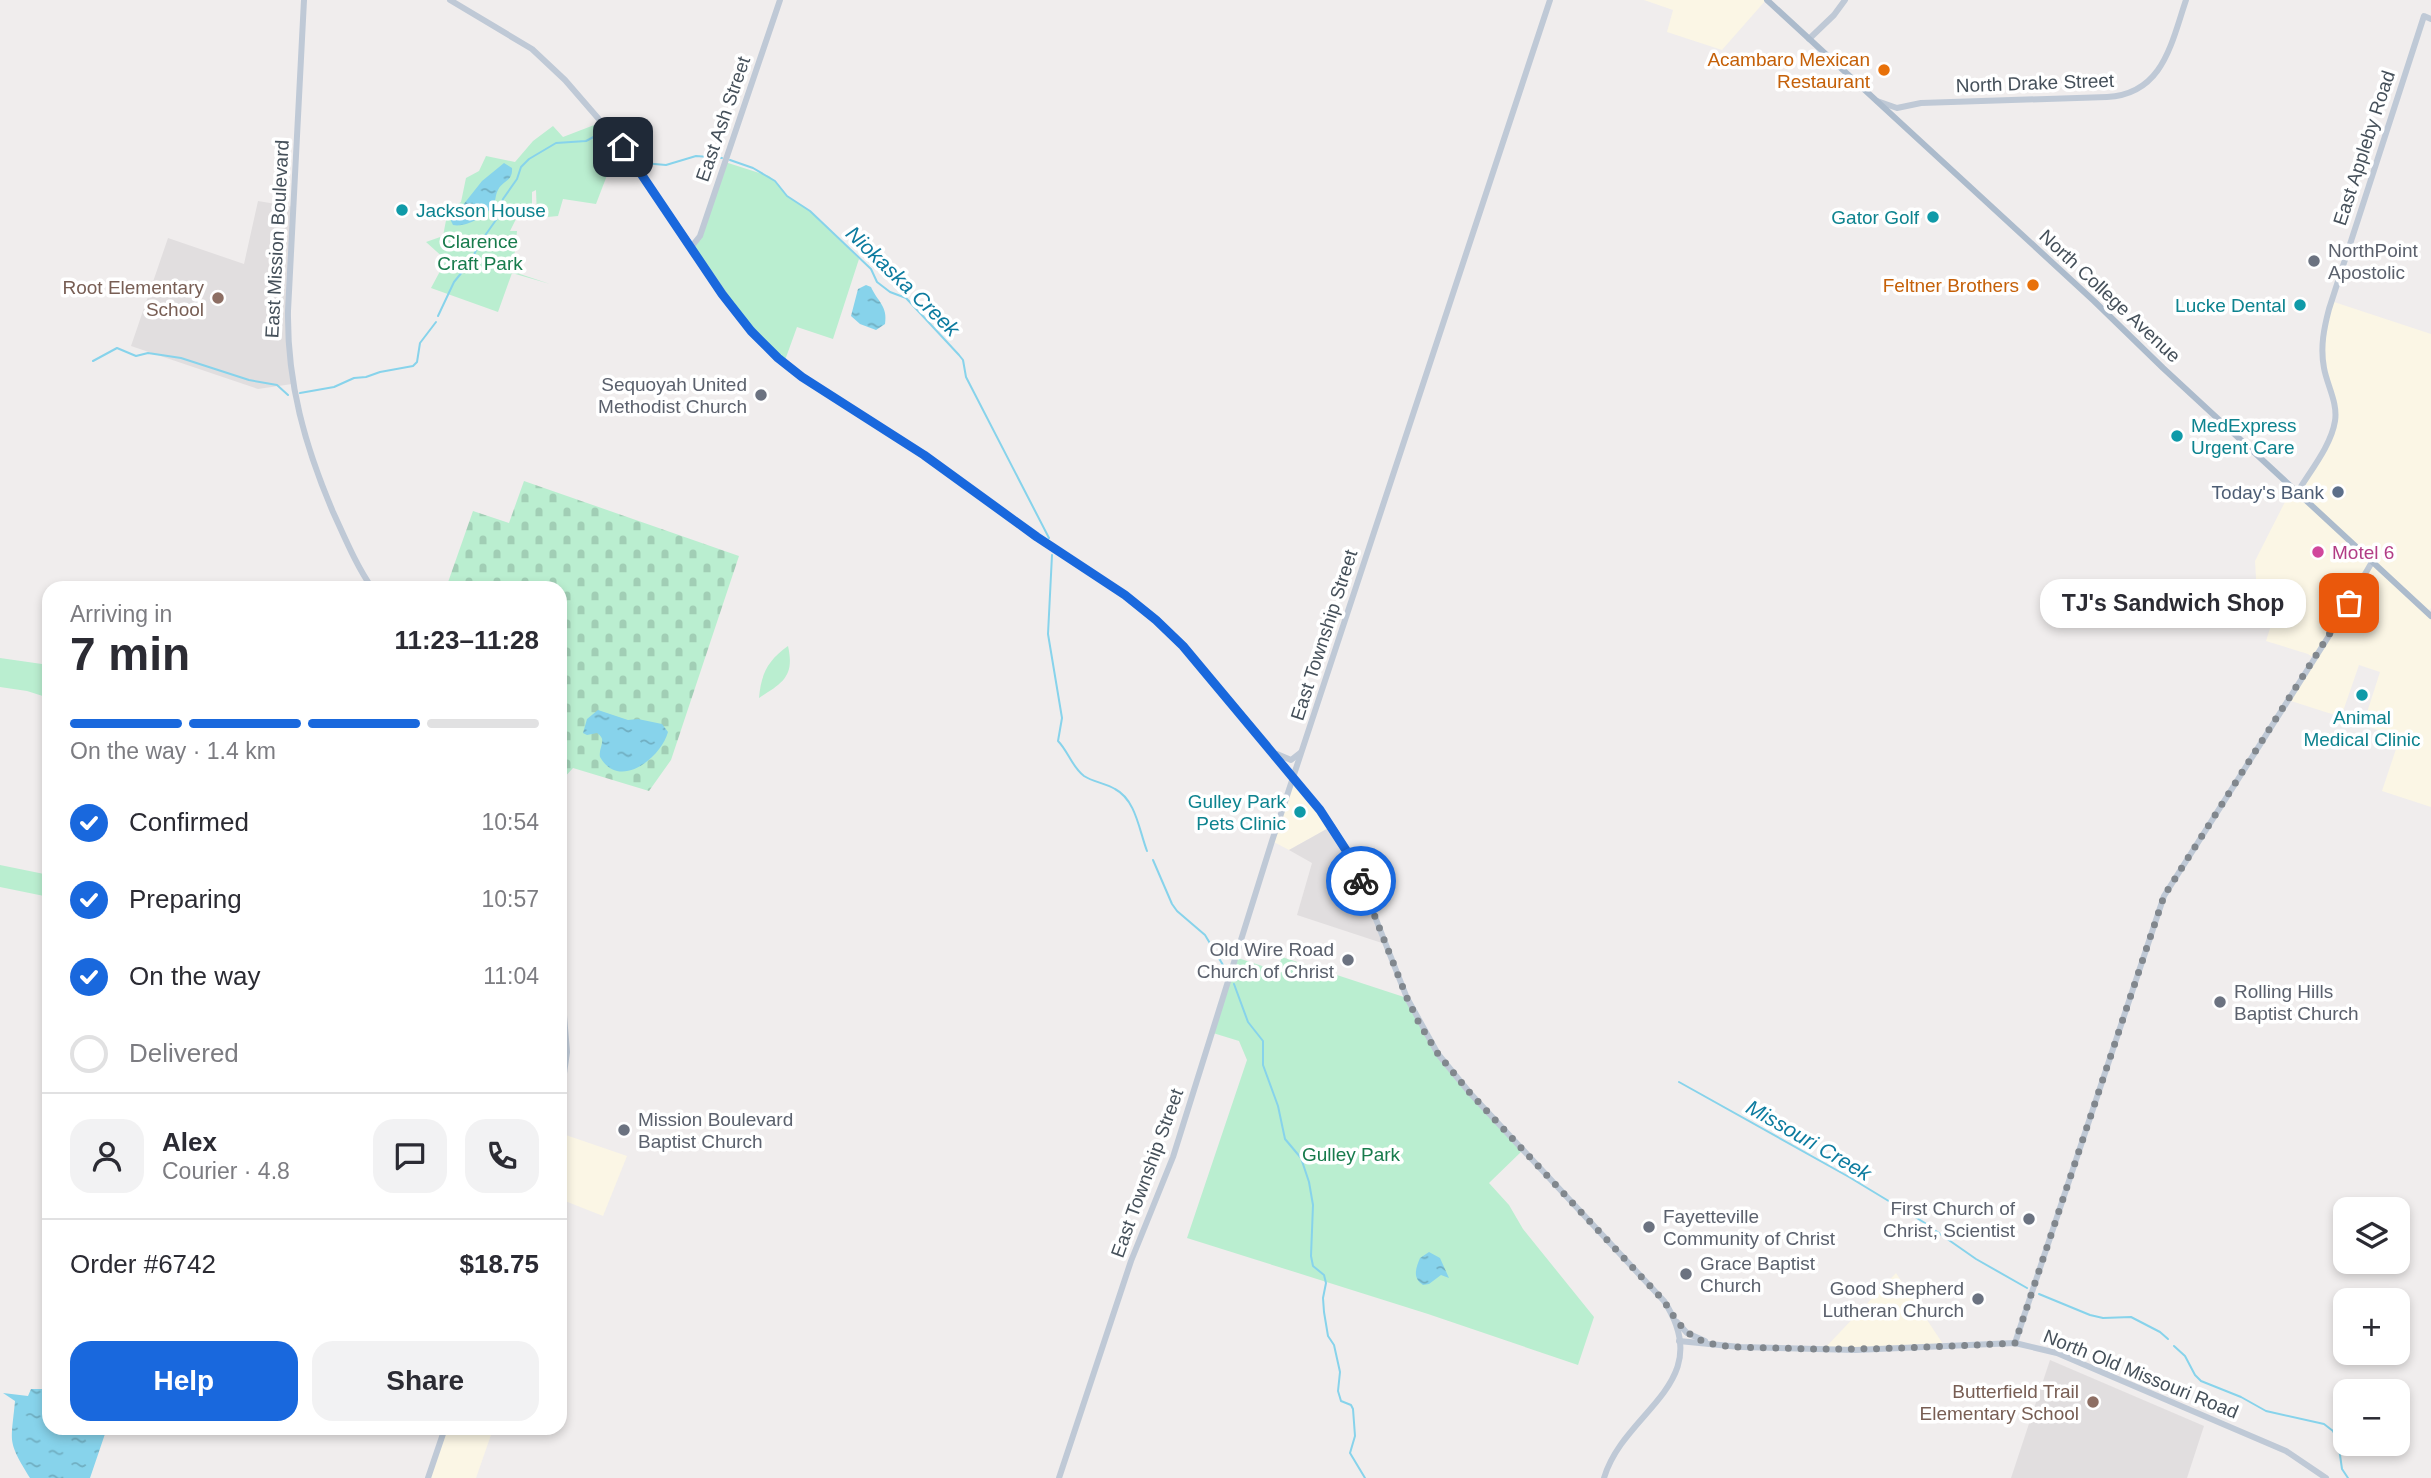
<!DOCTYPE html>
<html lang="en">
<head>
<meta charset="utf-8">
<style>
	body { margin:0; font-family:Helvetica,sans-serif; background:#f2f2f3; color:#2b2b33; height:100vh; display:flex; flex-direction:column; font-size:26px; white-space:nowrap }
	* { box-sizing:border-box; margin:0 }
	p { font-size:23px; color:#7c7c81 }
	.icon { flex:none; width:38px; height:38px; fill:none; stroke:currentColor; stroke-width:2; stroke-linecap:round; stroke-linejoin:round }
	.map { position:relative; flex:1; overflow:hidden }
	.sheet { position:absolute; left:42px; top:581px; width:525px; height:854px; display:flex; flex-direction:column; background:#fff; border-radius:21px; box-shadow:0 4px 10px #0003 }
	.sheet>* { flex:none }
	.fabs { position:absolute; left:2333px; top:1197px; display:grid; gap:14px }
	.fabs a { display:grid; place-items:center; width:77px; height:77px; border-radius:14px; background:#fff; box-shadow:0 4px 10px #0003; font-size:35px }
	.pin { position:absolute; display:grid; place-items:center; width:60px; height:60px; color:#fff; margin:-30px; border-radius:14px; box-shadow:0 4px 10px #0006 }
	.courier { position:absolute; display:grid; place-items:center; width:70px; height:70px; margin:-35px; border:5px solid #1968dd; border-radius:50%; background:#fff; color:#222; box-shadow:0 2px 9px #0007 }
	.bubble { position:absolute; height:49px; border-radius:21px; background:#fff; box-shadow:0 4px 10px #0003; font-size:23px; font-weight:700; line-height:49px; text-align:center }
	.summary em { font-style:normal; font-weight:700 }
	.summary div { display:flex; flex-direction:column-reverse }
	.summary { display:flex; align-items:center; justify-content:space-between; height:119px; padding:0 28px }
	h1 { font-size:46px; font-weight:700; line-height:52px }
	.bar { display:grid; grid-template-columns:repeat(4,1fr); gap:10px 7px; align-content:center; height:84px; padding:0 28px }
	.bar i { height:9px; border-radius:5px; background:#e1e1e2 }
	.bar .on { background:#1968dd }
	.bar p { grid-column:span 4 }
	.line { display:flex; align-items:center; gap:18px; padding:0 28px; border-top:2px solid #e1e1e2 }
	.line div { flex:1 }
	.round { display:grid; place-items:center; flex:none; width:74px; height:74px; border-radius:21px; background:#f2f2f3 }
	ol { padding:0 28px; list-style:none }
	li { display:flex; align-items:center; gap:21px; height:77px }
	li p { margin-inline-start:auto }
	li .icon { padding:7px; border-radius:50%; background:#1968dd; color:#fff; stroke-width:4 }
	li:last-child { color:#7c7c81 }
	li i { width:38px; height:38px; border:4px solid #e1e1e2; border-radius:50% }
	.button { display:flex; gap:14px; margin-top:auto; padding:14px 28px }
	.button a { flex:1; height:80px; border-radius:21px; background:#1968dd; color:#fff; font-size:28px; font-weight:700; line-height:80px; text-align:center }
	.button a+a { background:#f2f2f3; color:#2b2b33 }
	.map>svg:first-child { display:block }
</style>
</head>
<body>
<div class="map">
<svg width="2431" height="1478" viewBox="0 0 2431 1478">
	<defs>
		<pattern id="cemetery-stones" width="16" height="16" patternUnits="userSpaceOnUse" patternTransform="scale(1.75)"><rect width="16" height="16" fill="#baeed0"/><path d="M2 7V4a2 2 0 0 1 4 0v3zM10 15v-3a2 2 0 0 1 4 0v3z" fill="#a1ceb5"/></pattern>
		<pattern id="water-ripples" width="26" height="14" patternUnits="userSpaceOnUse" patternTransform="scale(1.75)"><rect width="26" height="14" fill="#87d3eb"/><path d="M2 4q2-2 4 0t4 0M15 11q2-2 4 0t4 0" fill="none" stroke="#70aec1"/></pattern>
	</defs>
	<rect width="100%" height="100%" fill="#f0eded"/>
	<g fill="#fbf6e5">
		<path d="M1644,0H1766L1722,50L1667,32L1673,10Z"/>
		<path d="M2331,301L2431,334V608L2427,612L2431,616V807L2382,791L2400,737L2363,725L2380,672L2359,665L2341,717L2288,700L2315,659L2308,654L2266,641L2278,603L2257,595L2255,561L2292,488L2297,492L2328,442L2335,422L2322,343Z"/>
		<path d="M1294,777L1332,826L1289,850L1272,841Z"/>
		<path d="M560,1133L627,1156L603,1216L560,1199Z"/>
		<path d="M1896,1273L1945,1347L1823,1350Z"/>
		<path d="M445,1428H480L492,1432L476,1478H428Z"/>
	</g>
	<g fill="#e1dedf">
		<path d="M258,201L294,207L289,270L292,384L258,389L131,346L168,238L244,264Z"/>
		<path d="M1332,826L1353,861L1385,944L1297,915L1312,863L1289,850Z"/>
		<path d="M2050,1360L2204,1426L2187,1478H2011Z"/>
	</g>
	<g fill="#baeed0">
		<path d="M602,122L623,147L614,157L596,204L563,199L558,216L537,218L536,190L532,192V218L516,219L510,231H517L513,268L517,273L550,284L512,273L498,312L431,288L446,260L426,242L443,236L448,210L461,202L466,178L479,171L486,156L515,162L533,141L553,126L563,137Z"/>
		<path d="M725,162L769,176L775,181L787,196L810,211L859,259L833,339L797,327L784,363L751,331L692,246L700,236Z"/>
		<path d="M788,646C795,677 782,683 759,698C761,674 768,660 788,646Z"/>
		<path d="M0,658L49,665V698L27,691L0,687Z"/>
		<path d="M0,865L49,875V897L0,887Z"/>
		<path d="M1235,957L1277,971L1282,957L1407,998L1438,1054L1523,1150L1489,1183L1509,1205L1523,1229L1594,1317L1578,1365L1428,1314L1187,1238L1247,1060L1239,1041L1213,1033Z"/>
	</g>
	<path fill="url(#cemetery-stones)" d="M524,481L739,556L671,760L649,791L573,768L563,779L560,778V588H446L473,511L509,523Z"/>
	<g fill="url(#water-ripples)">
		<path d="M504,163L512,168C513,182 503,180 498,190C495,195 496,201 493,206C486,216 465,228 453,225L451,221L453,212L463,205L482,181Z"/>
		<path d="M866,285L871,287C877,301 888,306 885,324L876,330L860,324L851,316L858,289Z"/>
		<path d="M598,710L628,720L638,719L662,724L668,732C661,758 619,791 600,757C598,747 608,740 597,733L587,735L583,733L587,719Z"/>
		<path d="M1429,1252L1440,1258L1449,1278L1441,1275L1429,1284L1423,1285C1412,1278 1416,1268 1420,1258Z"/>
		<path d="M31,1389H49V1428H107L90,1478H30C7,1440 11,1444 15,1401L3,1393L28,1396Z"/>
	</g>
	<g fill="none" stroke-linecap="round" stroke-linejoin="round">
		<g stroke="#87d3eb" stroke-width="2">
			<path d="M619,135L623,138L643,163L666,165L696,156L722,158"/>
			<path d="M730,160L753,168L775,181L787,196L810,211L871,269L877,282L890,292L906,298L959,355L963,360L966,377L1049,538"/>
			<path d="M438,316L454,282L471,261L479,244L496,220L503,199L517,179L521,167L529,159L556,143L586,141L601,133"/>
			<path d="M93,361L117,348L136,356L148,353L181,358L249,380L277,385L288,395"/>
			<path d="M300,393L334,387L354,378L366,377L380,372L413,366L417,362L420,343L436,322"/>
			<path d="M1052,555L1048,634L1062,718L1058,741C1068,751 1072,767 1084,776C1093,782 1105,783 1115,789C1136,800 1139,830 1147,851"/>
			<path d="M1153,860L1172,904L1177,911L1205,935L1226,970"/>
			<path d="M1234,984L1248,1022L1263,1041V1065L1278,1106L1285,1139L1301,1158L1309,1182L1313,1205L1311,1256L1313,1266L1324,1275L1326,1283L1323,1298L1324,1312L1328,1336L1334,1345L1340,1372L1338,1391L1341,1401L1351,1405L1353,1409L1355,1436L1350,1453L1365,1478"/>
			<path d="M1679,1082L1849,1177L1925,1223"/>
			<path d="M1933,1229L1976,1259L2027,1288"/>
			<path d="M2039,1294L2090,1315L2103,1318L2131,1317L2160,1332L2168,1339"/>
			<path d="M2174,1346L2185,1356L2195,1375L2201,1381L2241,1397L2266,1411L2324,1424L2333,1431L2338,1441L2342,1469L2348,1478"/>
		</g>
		<g stroke="#bfc9d6" stroke-width="6">
			<path d="M304,0L288,311C287,383 305,446 333,512C345,538 356,565 372,588"/>
			<path d="M450,0L532,49L565,80L623,147L740,317L778,358L802,377L924,455L1037,537L1125,595L1156,620L1183,646L1268,745L1332,826L1353,861L1407,998L1438,1054L1470,1093L1664,1301C1718,1384 1624,1410 1604,1478"/>
			<path d="M1809,39L1834,15L1845,0"/>
			<path d="M1877,101L1897,108L1921,103L2107,97C2163,94 2171,44 2186,0"/>
			<path d="M692,246L700,236L780,0"/>
			<path d="M2297,493C2310,471 2331,446 2335,421C2338,403 2327,385 2324,368C2320,347 2324,328 2329,309L2424,16L2431,19"/>
			<path d="M1277,754L1291,760L1300,753"/>
			<path d="M560,967L567,1052L560,1102"/>
			<path d="M1677,1322L1687,1333L1705,1341"/>
			<path d="M1679,1341L1740,1347L1855,1350L2015,1343L2057,1353L2286,1451L2326,1478"/>
			<path d="M2015,1343L2164,896L2332,631L2372,562"/>
			<path d="M428,1478L445,1428"/>
			<path d="M1059,1478L1131,1261L1173,1157L1272,841L1550,0"/>
		</g>
		<path stroke="#acbbcc" stroke-width="6" d="M1767,0L2094,301L2163,368L2431,616"/>
	</g>
	<g fill="none" stroke-linecap="round" stroke-linejoin="round">
		<path stroke="#81878d" stroke-width="7" stroke-dasharray="0 12.6" d="M1361,881L1407,998L1419,1023L1438,1054L1470,1093L1664,1301C1676,1320 1685,1337 1709,1343C1731,1349 1757,1347 1779,1348C1858,1351 1936,1347 2015,1343L2164,896L2349,603"/>
		<path stroke="#1968dd" stroke-width="9" d="M623,147L722,294L751,331L778,358L802,377L924,455L1037,537L1125,595L1156,620L1183,646L1320,810L1353,861L1361,881"/>
	</g>
	<g fill="#e8710a" stroke="#fff" stroke-width="2.5">
		<circle cx="1884" cy="70" r="7"/>
		<circle cx="2033" cy="285" r="7"/>
	</g>
	<g fill="#0f9aa8" stroke="#fff" stroke-width="2.5">
		<circle cx="402" cy="210" r="7"/>
		<circle cx="1933" cy="217" r="7"/>
		<circle cx="2300" cy="305" r="7"/>
		<circle cx="2177" cy="436" r="7"/>
		<circle cx="2362" cy="695" r="7"/>
		<circle cx="1300" cy="812" r="7"/>
	</g>
	<g fill="#6b7280" stroke="#fff" stroke-width="2.5">
		<circle cx="2314" cy="261" r="7"/>
		<circle cx="761" cy="395" r="7"/>
		<circle cx="1348" cy="960" r="7"/>
		<circle cx="2220" cy="1002" r="7"/>
		<circle cx="624" cy="1130" r="7"/>
		<circle cx="2029" cy="1219" r="7"/>
		<circle cx="1649" cy="1227" r="7"/>
		<circle cx="1686" cy="1274" r="7"/>
		<circle cx="1978" cy="1299" r="7"/>
	</g>
	<g fill="#8d6e63" stroke="#fff" stroke-width="2.5">
		<circle cx="218" cy="298" r="7"/>
		<circle cx="2093" cy="1402" r="7"/>
	</g>
	<circle fill="#5c6f8a" stroke="#fff" stroke-width="2.5" cx="2338" cy="492" r="7"/>
	<circle fill="#d1479c" stroke="#fff" stroke-width="2.5" cx="2318" cy="552" r="7"/>
	<g text-anchor="middle" dominant-baseline="central" stroke-width="7" stroke-linejoin="round" paint-order="stroke">
		<g font-size="19" fill="#c56008" stroke="#fff" text-anchor="end">
			<text x="1870" y="59">Acambaro Mexican<tspan x="1870" dy="22">Restaurant</tspan></text>
			<text x="2019" y="285">Feltner Brothers</text>
		</g>
		<g font-size="19" fill="#45505a" stroke="#fff">
			<text transform="translate(2035 83) rotate(-2)">North Drake Street</text>
			<text transform="translate(723 119) rotate(-71)">East Ash Street</text>
			<text transform="translate(2364 148) rotate(-72)">East Appleby Road</text>
			<text transform="translate(277 239) rotate(-87)">East Mission Boulevard</text>
			<text transform="translate(2110 296) rotate(43)">North College Avenue</text>
			<text transform="translate(1324 635) rotate(-72)">East Township Street</text>
			<text transform="translate(1147 1173) rotate(-70)">East Township Street</text>
			<text transform="translate(2141 1374) rotate(22)">North Old Missouri Road</text>
		</g>
		<g font-size="19" fill="#0d838f" stroke="#fff" text-anchor="end">
			<text x="416" y="210" text-anchor="start">Jackson House</text>
			<text x="1919" y="217">Gator Golf</text>
			<text x="2286" y="305">Lucke Dental</text>
			<text x="2191" y="425" text-anchor="start">MedExpress<tspan x="2191" dy="22">Urgent Care</tspan></text>
			<text x="2362" y="717" text-anchor="middle">Animal<tspan x="2362" dy="22">Medical Clinic</tspan></text>
			<text x="1286" y="801">Gulley Park<tspan x="1286" dy="22">Pets Clinic</tspan></text>
		</g>
		<g font-size="19" fill="#177b4c" stroke="#fff">
			<text x="480" y="241">Clarence<tspan x="480" dy="22">Craft Park</tspan></text>
			<text x="1351" y="1154">Gulley Park</text>
		</g>
		<g font-size="19" fill="#5b616d" stroke="#fff" text-anchor="start">
			<text x="2328" y="250">NorthPoint<tspan x="2328" dy="22">Apostolic</tspan></text>
			<text x="747" y="384" text-anchor="end">Sequoyah United<tspan x="747" dy="22">Methodist Church</tspan></text>
			<text x="1334" y="949" text-anchor="end">Old Wire Road<tspan x="1334" dy="22">Church of Christ</tspan></text>
			<text x="2234" y="991">Rolling Hills<tspan x="2234" dy="22">Baptist Church</tspan></text>
			<text x="638" y="1119">Mission Boulevard<tspan x="638" dy="22">Baptist Church</tspan></text>
			<text x="2015" y="1208" text-anchor="end">First Church of<tspan x="2015" dy="22">Christ, Scientist</tspan></text>
			<text x="1663" y="1216">Fayetteville<tspan x="1663" dy="22">Community of Christ</tspan></text>
			<text x="1700" y="1263">Grace Baptist<tspan x="1700" dy="22">Church</tspan></text>
			<text x="1964" y="1288" text-anchor="end">Good Shepherd<tspan x="1964" dy="22">Lutheran Church</tspan></text>
		</g>
		<g font-size="19" fill="#785e54" stroke="#fff" text-anchor="end">
			<text x="204" y="287">Root Elementary<tspan x="204" dy="22">School</tspan></text>
			<text x="2079" y="1391">Butterfield Trail<tspan x="2079" dy="22">Elementary School</tspan></text>
		</g>
		<g font-size="19" fill="#4e5e75" stroke="#fff" text-anchor="end">
			<text x="2324" y="492">Today's Bank</text>
		</g>
		<g font-size="19" fill="#b23c85" stroke="#fff" text-anchor="start">
			<text x="2332" y="552">Motel 6</text>
		</g>
		<g font-size="21" font-style="italic" fill="#0c7b9f" stroke="#fff">
			<text transform="translate(903 281) rotate(44)">Niokaska Creek</text>
			<text transform="translate(1809 1140) rotate(30)">Missouri Creek</text>
		</g>
	</g>
</svg>
<div class="fabs">
<a><svg class="icon" aria-label="layers" viewBox="0 0 24 24"><path d="M12 4l9 5-9 5-9-5zM3 14l9 5 9-5"/></svg></a>
<a>+</a>
<a>−</a>
</div>
<div class="pin" style="left:2349px;top:603px;background:#ea580c"><svg class="icon" aria-label="bag" viewBox="0 0 24 24"><path d="M5 8h14l-1 12H6zM9 8a3 3 0 0 1 6 0"/></svg></div>
<div class="pin" style="left:623px;top:147px;background:#1f2937"><svg class="icon" aria-label="home" viewBox="0 0 24 24"><path d="M3 11l9-7 9 7M6 9v11h12V9"/></svg></div>
<div class="courier" style="left:1361px;top:881px"><svg class="icon" aria-label="bike" viewBox="0 0 24 24"><circle cx="6" cy="16" r="4"/><circle cx="18" cy="16" r="4"/><path d="M6 16l4-8h5l3 8M10 8l3 8H6M13 5h3"/></svg></div>
<div class="bubble" style="left:2040px;top:579px;width:266px">TJ's Sandwich Shop</div>
<section class="sheet">
<div class="summary"><div><h1>7 min</h1><p>Arriving in</p></div><em>11:23–11:28</em></div>
<div class="bar"><i class="on"></i><i class="on"></i><i class="on"></i><i></i><p>On the way · 1.4 km</p></div>
<ol>
<li><svg class="icon" aria-label="check" viewBox="0 0 24 24"><path d="M5 12l5 5 9-10"/></svg>Confirmed<p>10:54</p></li>
<li><svg class="icon" aria-label="check" viewBox="0 0 24 24"><path d="M5 12l5 5 9-10"/></svg>Preparing<p>10:57</p></li>
<li><svg class="icon" aria-label="check" viewBox="0 0 24 24"><path d="M5 12l5 5 9-10"/></svg>On the way<p>11:04</p></li>
<li><i></i>Delivered</li>
</ol>
<div class="line" style="height:126px"><a class="round"><svg class="icon" aria-label="person" viewBox="0 0 24 24"><circle cx="12" cy="8" r="4"/><path d="M4 21q1-7 8-7t8 7"/></svg></a><div><b>Alex</b><p>Courier · 4.8</p></div><a class="round"><svg class="icon" aria-label="chat" viewBox="0 0 24 24"><path d="M4 5h16v11H9l-5 4z"/></svg></a><a class="round"><svg class="icon" aria-label="phone" viewBox="0 0 24 24"><path d="M5 4h4l2 5-3 2q2 4 5 5l2-3 5 2v4C11 20 4 13 5 4z"/></svg></a></div>
<div class="line" style="height:91px"><div>Order #6742</div><b>$18.75</b></div>
<div class="button"><a>Help</a><a>Share</a></div>
</section>
</div>
</body>
</html>
